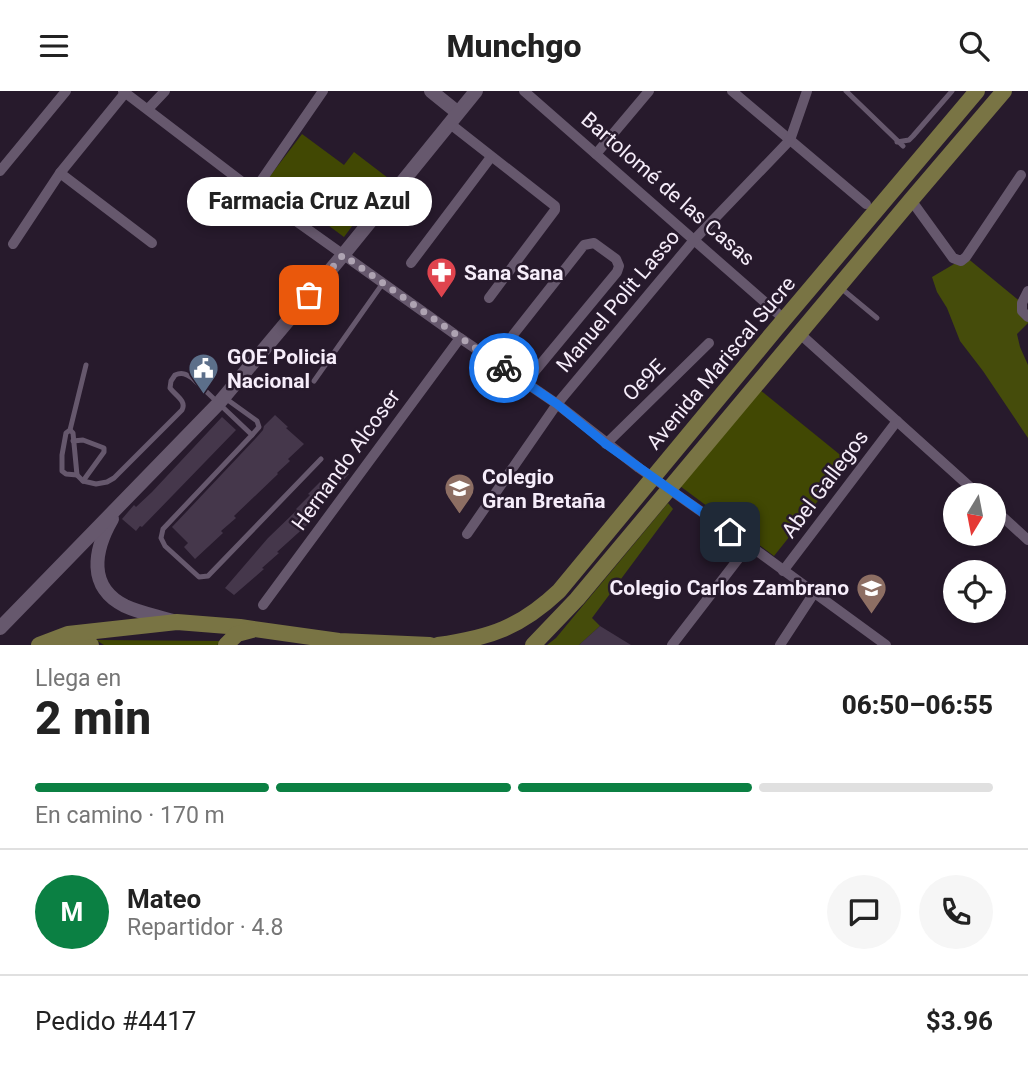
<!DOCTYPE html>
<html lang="es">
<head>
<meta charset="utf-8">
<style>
	body { margin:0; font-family:Roboto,sans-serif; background:#f6f6f6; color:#222; height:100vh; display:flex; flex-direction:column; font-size:26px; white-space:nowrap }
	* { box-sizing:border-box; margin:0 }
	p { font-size:23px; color:#767676 }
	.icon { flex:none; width:38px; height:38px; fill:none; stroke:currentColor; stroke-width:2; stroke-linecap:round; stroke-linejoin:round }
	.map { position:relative; height:554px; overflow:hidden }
	.details { display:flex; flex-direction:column; background:#fff; flex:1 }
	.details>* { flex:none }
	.needle { width:46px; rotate:190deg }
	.tools { position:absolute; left:943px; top:392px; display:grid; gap:14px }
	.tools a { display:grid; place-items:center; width:63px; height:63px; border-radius:50%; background:#fff; box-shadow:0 4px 10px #0003; font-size:35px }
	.pin { position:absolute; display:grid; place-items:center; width:60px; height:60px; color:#fff; margin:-30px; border-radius:14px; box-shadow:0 4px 10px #0006 }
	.courier { position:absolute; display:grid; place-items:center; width:70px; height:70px; margin:-35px; border:5px solid #1a73e8; border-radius:50%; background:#fff; color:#222; box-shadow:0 2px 9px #0007 }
	.bubble { position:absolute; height:49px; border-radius:24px; background:#fff; box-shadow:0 4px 10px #0003; font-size:23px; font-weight:800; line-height:49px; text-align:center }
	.overview em { font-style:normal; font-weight:800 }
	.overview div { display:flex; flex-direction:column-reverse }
	.overview { display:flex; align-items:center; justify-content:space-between; height:119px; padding:0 35px }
	h1 { font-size:46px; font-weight:800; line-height:52px }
	.bar { display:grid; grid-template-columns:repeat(4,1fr); gap:10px 7px; align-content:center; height:84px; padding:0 35px }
	.bar i { height:9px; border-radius:5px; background:#e0e0e0 }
	.bar .current { background:#0b8043 }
	.bar p { grid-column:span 4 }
	.line { display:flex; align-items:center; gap:18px; padding:0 35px; border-top:2px solid #e0e0e0 }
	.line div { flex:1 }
	.round { display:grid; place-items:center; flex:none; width:74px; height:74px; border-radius:37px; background:#f6f6f6 }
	header { display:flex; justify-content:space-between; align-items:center; height:91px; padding:0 35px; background:#fff; font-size:32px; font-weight:800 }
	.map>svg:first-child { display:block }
</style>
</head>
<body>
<header><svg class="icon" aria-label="menu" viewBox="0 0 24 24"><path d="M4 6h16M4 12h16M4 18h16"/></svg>Munchgo<svg class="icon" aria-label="search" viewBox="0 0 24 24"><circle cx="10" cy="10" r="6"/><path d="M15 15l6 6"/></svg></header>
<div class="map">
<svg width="1028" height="554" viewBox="0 0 1028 554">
	<rect width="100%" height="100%" fill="#271a2c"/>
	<g fill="#414803">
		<path d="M302,43L344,74L354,61L388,87L344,146L267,89Z"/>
		<path d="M760,299L849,371L774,465L680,395Z"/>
		<path d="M96,549L223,550L217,554H104Z"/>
	</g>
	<g fill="#454c0b">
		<path d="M966,166L1022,212L1028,226V232L1017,243L1020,256L1028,274V347L983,280L960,250L947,217L937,201L932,186Z"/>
		<path d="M668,412L673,418L592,527L600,535L579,554H547L556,547Z"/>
	</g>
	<g fill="#45374b">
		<path d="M275,324L288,336L286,337L304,353L288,368L290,370L277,382L278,383L234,425L236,427L221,440L223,442L195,468L184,456L188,452L172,436L256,347L263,339L264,335Z"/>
		<path d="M222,326L236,339L142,436L140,435L136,440L122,428L134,414L136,416L152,401Z"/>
		<path d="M338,376L349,383L332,401L333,402L318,416L320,418L305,431L308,433L277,461L279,462L262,477L264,478L234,504L225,497L268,447L297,419L296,418L310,404L308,403L320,391L323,394Z"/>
		<path d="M600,535L631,554H579Z"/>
	</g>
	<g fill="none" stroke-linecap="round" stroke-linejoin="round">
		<g stroke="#66586d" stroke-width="5">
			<path d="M846,0L903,55"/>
			<path d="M897,51L909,49L913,45L952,0"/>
			<path d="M842,198L877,227"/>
			<path d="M314,290L383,192"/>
			<path d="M225,307L257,330L259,336L252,344"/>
			<path d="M70,339L73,342L77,384L83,390L96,393L107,391L114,387L182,319C187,310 175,304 170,297L171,290L175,284C182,281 186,283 192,287L252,344L163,438L161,447L165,455L199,486L208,485L321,368"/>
			<path d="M73,350L83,349L104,357V361L83,390"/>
			<path d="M77,384L66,383L62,380V364L66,342L70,339L86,274"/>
		</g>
		<g stroke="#66586d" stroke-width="10">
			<path d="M123,0L254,100L460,247L557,313L639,377L749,454L886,554"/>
			<path d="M524,0L784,228"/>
			<path d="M732,0L866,113"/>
			<path d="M148,18L165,0"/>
			<path d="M449,32L555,115V119L489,207"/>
			<path d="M596,63L649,0"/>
			<path d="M0,80L66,0"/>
			<path d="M60,82L152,152"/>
			<path d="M254,100L323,0"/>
			<path d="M911,109L953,167L961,170L966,166L1021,84"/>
			<path d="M13,153L60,82L125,2"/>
			<path d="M411,172L491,66"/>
			<path d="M1028,200L1022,212V220L1028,226"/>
			<path d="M799,242L979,404"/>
			<path d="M513,244L584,154L594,152L616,168L619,175L617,181L525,292"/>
			<path d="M606,353L709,252"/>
			<path d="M994,418L1028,449"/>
			<path d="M467,443L557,313L694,149L790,49L807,0"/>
			<path d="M783,480L897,330"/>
			<path d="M263,514L460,247"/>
			<path d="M672,554L749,454"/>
			<path d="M780,554L814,502"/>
		</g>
		<g stroke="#66586d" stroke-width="14">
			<path d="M431,0L457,21"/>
			<path d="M112,428C94,459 87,496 125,515C140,522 157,525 173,530"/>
			<path d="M0,537L219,312L343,164L476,0"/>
		</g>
		<g stroke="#797444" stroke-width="16">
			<path d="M62,551L91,554"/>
			<path d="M39,554L68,543L177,531L240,536L339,550L430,554"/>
			<path d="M226,554L237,543L252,539"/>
			<path d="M438,554C490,547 521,536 559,500L776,238L977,0"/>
			<path d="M533,554L577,508L911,109L1004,0"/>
		</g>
	</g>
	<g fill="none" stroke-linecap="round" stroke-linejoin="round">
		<path stroke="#aea3b2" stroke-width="7" stroke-dasharray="0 12.6" d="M309,204L343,164L504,277"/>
		<path stroke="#1a73e8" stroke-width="9" d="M504,277L557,313L606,353L730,441"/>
	</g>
	<defs>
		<symbol id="pharmacy-pin" viewBox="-11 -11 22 30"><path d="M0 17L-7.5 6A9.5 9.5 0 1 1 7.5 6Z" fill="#e0444e" stroke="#271a2c"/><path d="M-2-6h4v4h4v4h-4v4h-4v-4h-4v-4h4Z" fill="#fff"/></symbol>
		<symbol id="civic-pin" viewBox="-11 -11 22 30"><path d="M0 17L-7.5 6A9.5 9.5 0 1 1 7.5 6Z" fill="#5c6f8a" stroke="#271a2c"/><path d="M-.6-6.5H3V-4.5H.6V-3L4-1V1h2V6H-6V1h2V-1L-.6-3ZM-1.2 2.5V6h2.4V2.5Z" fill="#fff"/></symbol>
		<symbol id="school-pin" viewBox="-11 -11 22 30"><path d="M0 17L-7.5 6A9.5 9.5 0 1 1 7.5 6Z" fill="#8d6e63" stroke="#271a2c"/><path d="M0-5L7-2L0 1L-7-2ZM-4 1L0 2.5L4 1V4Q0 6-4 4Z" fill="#fff"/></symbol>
	</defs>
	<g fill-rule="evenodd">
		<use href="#pharmacy-pin" x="424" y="164" width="35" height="47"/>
		<use href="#civic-pin" x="186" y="260" width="35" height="47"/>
		<use href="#school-pin" x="442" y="380" width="35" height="47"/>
		<use href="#school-pin" x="854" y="480" width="35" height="47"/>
	</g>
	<g text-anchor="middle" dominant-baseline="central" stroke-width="5" stroke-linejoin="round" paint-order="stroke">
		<g font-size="21" fill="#f6edfa" stroke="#271a2c">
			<text transform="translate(668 98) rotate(41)">Bartolomé de las Casas</text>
			<text transform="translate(618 210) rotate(-50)">Manuel Polit Lasso</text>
			<text transform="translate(721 272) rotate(-50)">Avenida Mariscal Sucre</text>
			<text transform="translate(644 289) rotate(-44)">Oe9E</text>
			<text transform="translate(346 369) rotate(-54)">Hernando Alcoser</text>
			<text transform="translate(825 393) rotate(-53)">Abel Gallegos</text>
		</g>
		<g font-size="21" font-weight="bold" fill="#f6edfa" stroke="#271a2c" text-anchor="start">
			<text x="464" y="182">Sana Sana</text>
			<text x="227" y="266">GOE Policia<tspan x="227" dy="24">Nacional</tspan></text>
			<text x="482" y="386">Colegio<tspan x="482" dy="24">Gran Bretaña</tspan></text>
			<text x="849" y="497" text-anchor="end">Colegio Carlos Zambrano</text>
		</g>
	</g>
</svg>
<div class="tools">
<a><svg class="needle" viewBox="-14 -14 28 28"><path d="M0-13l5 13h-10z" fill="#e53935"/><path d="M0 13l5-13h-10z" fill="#767676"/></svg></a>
<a><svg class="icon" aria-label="locate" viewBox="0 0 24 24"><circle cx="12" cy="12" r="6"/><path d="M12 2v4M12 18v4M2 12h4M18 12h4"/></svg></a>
</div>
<div class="pin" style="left:309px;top:204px;background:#ea580c"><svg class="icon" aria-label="bag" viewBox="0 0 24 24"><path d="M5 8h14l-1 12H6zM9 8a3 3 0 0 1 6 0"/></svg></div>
<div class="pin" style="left:730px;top:441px;background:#1f2937"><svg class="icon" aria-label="home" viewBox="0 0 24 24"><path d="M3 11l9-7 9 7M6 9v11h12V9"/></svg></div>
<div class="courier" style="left:504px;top:277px"><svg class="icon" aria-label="bike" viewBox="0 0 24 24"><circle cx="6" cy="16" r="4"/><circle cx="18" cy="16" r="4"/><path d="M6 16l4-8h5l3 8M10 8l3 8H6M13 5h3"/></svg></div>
<div class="bubble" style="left:187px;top:86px;width:245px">Farmacia Cruz Azul</div>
</div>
<section class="details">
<div class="overview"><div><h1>2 min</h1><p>Llega en</p></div><em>06:50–06:55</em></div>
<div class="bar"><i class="current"></i><i class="current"></i><i class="current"></i><i></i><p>En camino · 170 m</p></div>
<div class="line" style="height:126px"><b class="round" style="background:#0b8043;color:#fff">M</b><div><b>Mateo</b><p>Repartidor · 4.8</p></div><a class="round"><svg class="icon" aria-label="chat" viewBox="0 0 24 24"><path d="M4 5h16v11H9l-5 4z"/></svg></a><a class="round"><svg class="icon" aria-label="phone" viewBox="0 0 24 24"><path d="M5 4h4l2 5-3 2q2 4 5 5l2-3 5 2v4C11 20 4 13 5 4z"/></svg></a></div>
<div class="line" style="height:91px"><div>Pedido #4417</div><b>$3.96</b></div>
</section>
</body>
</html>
